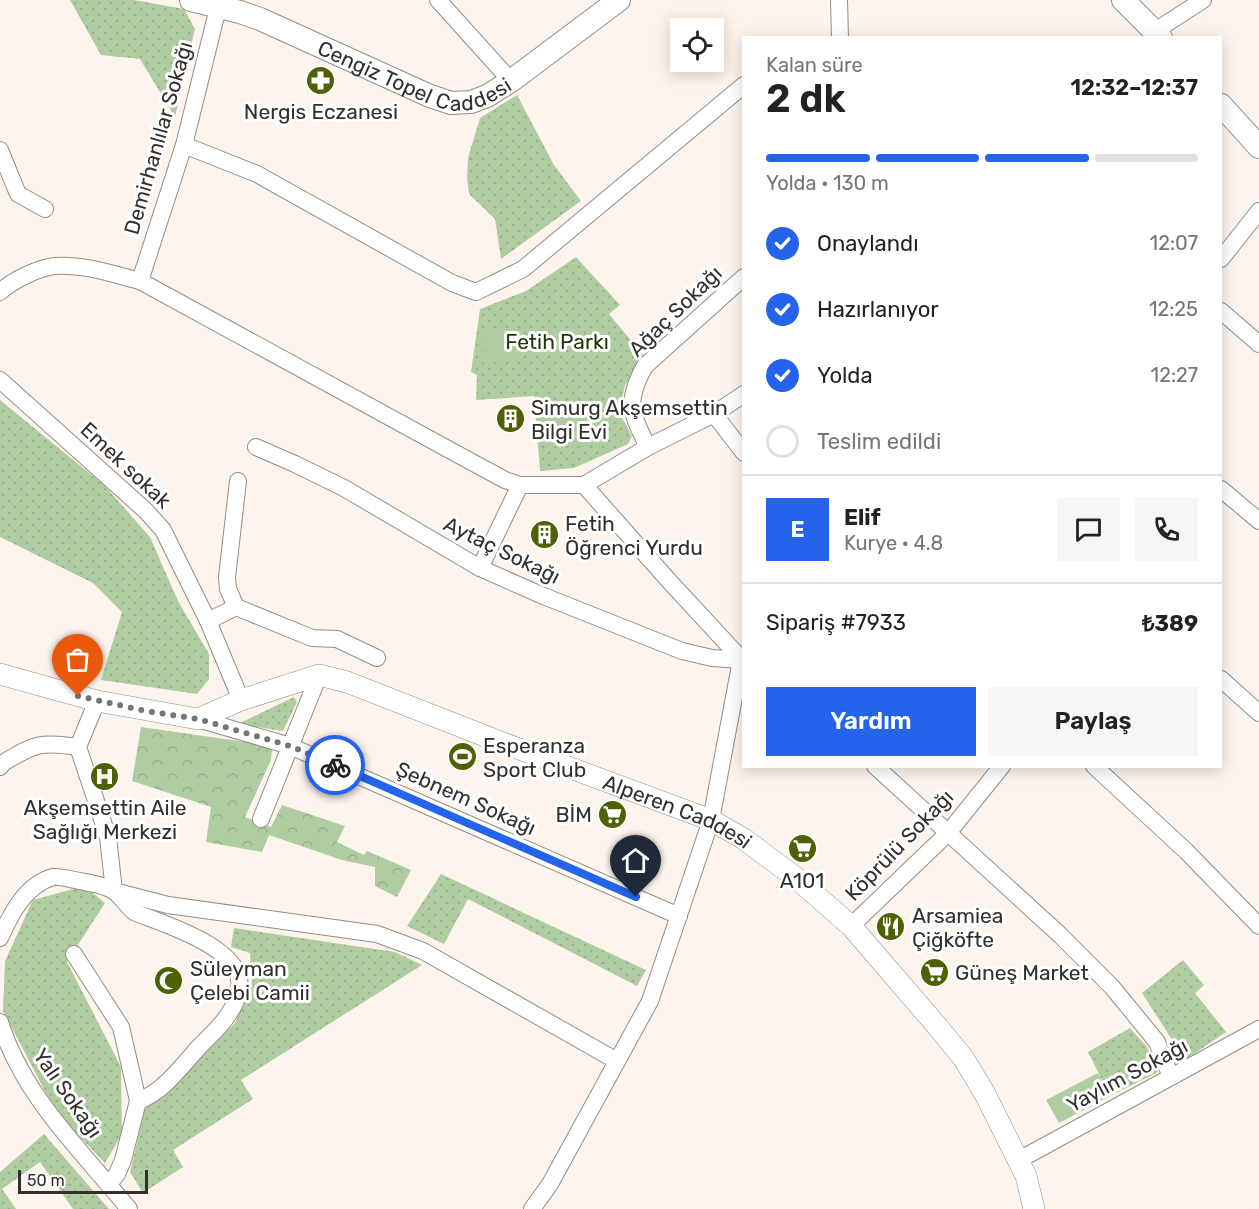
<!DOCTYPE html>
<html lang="tr">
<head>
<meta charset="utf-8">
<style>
	body { margin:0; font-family:Rubik,sans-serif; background:#f6f6f6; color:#222; height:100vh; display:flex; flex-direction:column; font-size:22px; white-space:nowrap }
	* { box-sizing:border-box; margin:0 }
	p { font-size:20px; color:#767676 }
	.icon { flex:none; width:33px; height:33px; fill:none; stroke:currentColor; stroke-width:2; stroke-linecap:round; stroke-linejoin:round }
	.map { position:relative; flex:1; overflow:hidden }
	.details { position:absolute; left:742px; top:36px; width:480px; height:732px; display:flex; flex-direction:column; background:#fff; border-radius:0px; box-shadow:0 3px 15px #0003 }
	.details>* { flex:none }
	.buttons { position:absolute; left:670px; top:18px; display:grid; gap:12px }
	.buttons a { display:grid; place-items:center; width:54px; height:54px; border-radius:0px; background:#fff; box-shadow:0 3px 15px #0003; font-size:30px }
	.scale { position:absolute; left:18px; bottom:15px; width:130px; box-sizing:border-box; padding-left:6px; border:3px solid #322f2c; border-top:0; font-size:16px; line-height:21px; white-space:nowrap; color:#322f2c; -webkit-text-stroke:4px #fff; paint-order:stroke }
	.pin { position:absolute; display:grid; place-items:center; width:51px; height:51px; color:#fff; margin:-62px -26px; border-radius:50% 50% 50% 0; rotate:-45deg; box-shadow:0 0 6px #0007 }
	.pin .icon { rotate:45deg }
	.courier { position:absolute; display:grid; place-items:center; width:60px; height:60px; margin:-30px; border:4px solid #2563eb; border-radius:50%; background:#fff; color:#222; box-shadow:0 2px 8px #0007 }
	.summary em { font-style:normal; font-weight:600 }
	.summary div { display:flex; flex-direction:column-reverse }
	.summary { display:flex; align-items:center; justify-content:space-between; height:102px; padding:0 24px }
	h1 { font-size:39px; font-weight:600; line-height:45px }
	.bar { display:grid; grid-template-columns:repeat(4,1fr); gap:9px 6px; align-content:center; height:72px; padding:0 24px }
	.bar i { height:8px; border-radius:4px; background:#e0e0e0 }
	.bar .selected { background:#2563eb }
	.bar p { grid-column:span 4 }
	.line { display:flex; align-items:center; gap:15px; padding:0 24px; border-top:2px solid #e0e0e0 }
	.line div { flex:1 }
	.round { display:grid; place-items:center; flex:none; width:63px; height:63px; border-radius:0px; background:#f6f6f6 }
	ol { padding:0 24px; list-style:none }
	li { display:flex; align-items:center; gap:18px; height:66px }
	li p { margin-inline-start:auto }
	li .icon { padding:6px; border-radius:50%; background:#2563eb; color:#fff; stroke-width:4 }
	li:last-child { color:#767676 }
	li i { width:33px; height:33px; border:3px solid #e0e0e0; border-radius:50% }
	.button { display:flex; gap:12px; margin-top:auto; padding:12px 24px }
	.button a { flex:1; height:69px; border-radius:0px; background:#2563eb; color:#fff; font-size:24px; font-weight:600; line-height:69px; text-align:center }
	.button a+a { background:#f6f6f6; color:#222 }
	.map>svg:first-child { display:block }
</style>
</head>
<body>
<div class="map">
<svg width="1259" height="1209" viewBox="0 0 1259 1209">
	<defs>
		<pattern id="grass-dots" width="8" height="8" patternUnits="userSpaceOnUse" patternTransform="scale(1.5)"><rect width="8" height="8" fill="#b0cda1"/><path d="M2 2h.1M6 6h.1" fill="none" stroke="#98b08b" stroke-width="1.8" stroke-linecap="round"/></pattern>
		<pattern id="forest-crowns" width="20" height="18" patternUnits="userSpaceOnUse" patternTransform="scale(1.5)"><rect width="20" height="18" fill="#b0cda1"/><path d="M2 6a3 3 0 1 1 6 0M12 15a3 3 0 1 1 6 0" fill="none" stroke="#98b08b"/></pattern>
	</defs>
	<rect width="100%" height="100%" fill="#fdf4ed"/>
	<g fill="url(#grass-dots)">
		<path d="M70,0H134L184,9L195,29L175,117L140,59L101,55Z"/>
		<path d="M517,95L554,165L581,201L501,259L495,219L469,194L467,178L468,158L480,118Z"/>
		<path d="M576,257L620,305L609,314L644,356L640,367L625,385L622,399L620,414L632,436L628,444L574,468L540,471L534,396L476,400L477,375L471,372L480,309L526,291Z"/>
		<path d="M0,400L105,486L150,537L178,601L209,654V679L197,694L101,680L122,612L93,583L0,537Z"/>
		<path d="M294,697L297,702L283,731L238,724Z"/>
		<path d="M441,874L646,970L637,986L468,899L444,944L407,926Z"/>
		<path d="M84,886L105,903L67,962L121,1067L122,1134L105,1163L56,1112L3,1011L5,961L33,900Z"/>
		<path d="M234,928L395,952L422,965L241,1080L253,1099L173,1150L183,1167L143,1193L130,1172L145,1109L235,1023L252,984L250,953L231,947Z"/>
		<path d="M1183,960L1204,985L1195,993L1226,1032L1185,1060L1142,993Z"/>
		<path d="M1130,1028L1147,1047L1158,1072L1110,1096L1088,1052Z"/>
		<path d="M44,1134L109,1209H73L40,1162L2,1189L16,1209H0V1172Z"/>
	</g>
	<path fill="url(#forest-crowns)" d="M141,727L267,745L272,750L271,760L245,817L271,827L282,805L345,826L337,842L364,855L367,851L411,870L397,897L375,886V867L342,860L269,835L262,852L206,842L211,807L132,781Z"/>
	<g fill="#b0cda1">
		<path d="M521,330L522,361L483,363L482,331Z"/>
		<path d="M1098,1073L1110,1096L1059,1123L1046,1100Z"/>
	</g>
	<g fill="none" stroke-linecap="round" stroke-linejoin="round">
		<defs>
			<g id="minor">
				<path d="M438,0L511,81"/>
				<path d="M839,0L840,38"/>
				<path d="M1155,31L1203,0"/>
				<path d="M184,145L257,174L452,283L476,292L523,269L744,85"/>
				<path d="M0,150L18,194L45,209"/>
				<path d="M1221,259L1259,211"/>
				<path d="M140,281L184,145L218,8"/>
				<path d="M0,292C11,281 40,267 55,266C83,264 113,274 140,281L457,454L505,480L520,485H584L648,447L714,414L744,394"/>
				<path d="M1221,311L1259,344"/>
				<path d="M0,380L146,511L163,530L208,621L241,700"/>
				<path d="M714,414L744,453"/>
				<path d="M256,447L295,464L344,488L480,568L541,595L682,651L712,658L741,660L711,820L650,1001L550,1184L532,1209"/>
				<path d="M648,447C631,413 625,401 645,366L744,277"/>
				<path d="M584,485L670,582L744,662"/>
				<path d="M1221,489L1259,521"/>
				<path d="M480,568L520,485"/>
				<path d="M236,607L228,589L227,577L238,481"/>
				<path d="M208,621L236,607L312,638L337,639L377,658"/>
				<path d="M1221,679L1259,713"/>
				<path d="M97,701L78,747L108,837L114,891L168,905L377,934L423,951L617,1061"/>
				<path d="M198,719L290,746L679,916"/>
				<path d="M875,766L1060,935L1112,987L1157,1042L1171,1077"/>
				<path d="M1094,766L1186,851L1259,926"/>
				<path d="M0,767L3,763C34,744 41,741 78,747"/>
				<path d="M261,819L319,675"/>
				<path d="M851,926L948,833L1002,766"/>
				<path d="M0,938C11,914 25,885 53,877C60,876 73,880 80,881C90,883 108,886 115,892C122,898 127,906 134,912C163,924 247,948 239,990C235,1013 215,1031 200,1046C182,1065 164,1092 138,1101"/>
				<path d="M74,954L121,1027L138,1101L123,1160L117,1174L109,1184"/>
				<path d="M0,1022C23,1096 81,1150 129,1209"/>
				<path d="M1017,1161L1259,1029"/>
			</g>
			<g id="tertiary">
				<path id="s1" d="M0,674L97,701L198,719L241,700L319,675L347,682L503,743L711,820L744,839L796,878L851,926L937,1026L964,1059L985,1094L1026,1176L1034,1209"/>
			</g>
			<g id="secondary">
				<path id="s2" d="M191,0L240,12L260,19L430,96L451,103L471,102L487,96L511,81L619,0"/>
				<path d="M1123,0L1161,38"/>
				<path d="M1221,105L1259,147"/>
			</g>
		</defs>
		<use href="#minor" stroke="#958d87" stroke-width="18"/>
		<use href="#tertiary" stroke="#958d87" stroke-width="22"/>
		<use href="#secondary" stroke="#958d87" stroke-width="24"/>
		<use href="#minor" stroke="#fff" stroke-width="16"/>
		<use href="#tertiary" stroke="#fff" stroke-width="21"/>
		<use href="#secondary" stroke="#fff" stroke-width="22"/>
	</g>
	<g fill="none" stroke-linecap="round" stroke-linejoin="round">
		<path stroke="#797470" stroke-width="6" stroke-dasharray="0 10.8" d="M78,696L146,711L198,719L290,746L335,765"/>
		<path stroke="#2563eb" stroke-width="8" d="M335,765L636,897"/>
	</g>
	<defs>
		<symbol id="pharmacy-disc" viewBox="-11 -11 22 22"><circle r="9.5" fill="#4f6107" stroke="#fff"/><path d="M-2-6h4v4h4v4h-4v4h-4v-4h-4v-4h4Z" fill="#fff"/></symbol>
		<symbol id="building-disc" viewBox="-11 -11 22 22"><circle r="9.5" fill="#4f6107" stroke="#fff"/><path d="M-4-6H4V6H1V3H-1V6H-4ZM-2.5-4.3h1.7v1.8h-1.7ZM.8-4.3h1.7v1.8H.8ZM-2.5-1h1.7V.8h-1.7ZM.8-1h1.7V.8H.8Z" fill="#fff"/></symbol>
		<symbol id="stadium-disc" viewBox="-11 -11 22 22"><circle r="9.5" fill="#4f6107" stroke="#fff"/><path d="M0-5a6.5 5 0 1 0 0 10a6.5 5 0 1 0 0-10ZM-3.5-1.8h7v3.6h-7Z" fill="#fff"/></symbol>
		<symbol id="hospital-disc" viewBox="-11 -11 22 22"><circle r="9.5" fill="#4f6107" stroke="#fff"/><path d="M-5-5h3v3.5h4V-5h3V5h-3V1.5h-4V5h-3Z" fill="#fff"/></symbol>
		<symbol id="supermarket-disc" viewBox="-11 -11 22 22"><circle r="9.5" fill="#4f6107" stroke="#fff"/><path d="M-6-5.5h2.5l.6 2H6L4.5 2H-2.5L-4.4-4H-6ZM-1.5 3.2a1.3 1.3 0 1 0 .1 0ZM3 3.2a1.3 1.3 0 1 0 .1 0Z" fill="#fff"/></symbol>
		<symbol id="restaurant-disc" viewBox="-11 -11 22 22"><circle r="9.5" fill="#4f6107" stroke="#fff"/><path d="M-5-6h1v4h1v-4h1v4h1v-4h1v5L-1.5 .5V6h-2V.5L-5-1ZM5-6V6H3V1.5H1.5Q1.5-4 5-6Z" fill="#fff"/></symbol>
		<symbol id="mosque-disc" viewBox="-11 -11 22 22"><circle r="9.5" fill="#4f6107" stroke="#fff"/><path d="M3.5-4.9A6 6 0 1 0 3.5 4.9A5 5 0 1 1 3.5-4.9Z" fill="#fff"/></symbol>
	</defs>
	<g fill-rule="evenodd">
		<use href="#pharmacy-disc" x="304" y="64" width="33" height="33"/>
		<use href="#building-disc" x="494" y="402" width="33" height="33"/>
		<use href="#building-disc" x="528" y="518" width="33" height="33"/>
		<use href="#stadium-disc" x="446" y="740" width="33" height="33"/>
		<use href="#hospital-disc" x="88" y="760" width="33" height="33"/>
		<use href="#supermarket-disc" x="596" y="798" width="33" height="33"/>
		<use href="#supermarket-disc" x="786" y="832" width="33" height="33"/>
		<use href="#restaurant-disc" x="874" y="910" width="33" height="33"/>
		<use href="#supermarket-disc" x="918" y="956" width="33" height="33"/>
		<use href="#mosque-disc" x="152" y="964" width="33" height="33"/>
	</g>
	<g text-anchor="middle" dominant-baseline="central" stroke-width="6" stroke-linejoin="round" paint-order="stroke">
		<g font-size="21" fill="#322f2c" stroke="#fff">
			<text stroke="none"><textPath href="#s2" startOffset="240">Cengiz Topel Caddesi</textPath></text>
			<text transform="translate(158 138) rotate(-74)">Demirhanlılar Sokağı</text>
			<text transform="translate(675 311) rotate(-44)">Ağaç Sokağı</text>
			<text transform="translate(126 465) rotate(43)">Emek sokak</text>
			<text transform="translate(502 550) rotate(26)">Aytaç Sokağı</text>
			<text transform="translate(466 798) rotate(24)">Şebnem Sokağı</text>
			<text stroke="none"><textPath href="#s1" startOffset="716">Alperen Caddesi</textPath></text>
			<text transform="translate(899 845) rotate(-46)">Köprülü Sokağı</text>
			<text transform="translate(1127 1075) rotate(-28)">Yaylım Sokağı</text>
			<text transform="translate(68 1093) rotate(55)">Yalı Sokağı</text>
		</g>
		<g font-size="21" fill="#322f2c" stroke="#fff" text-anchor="start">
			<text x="321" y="111" text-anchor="middle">Nergis Eczanesi</text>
			<text x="531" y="407">Simurg Akşemsettin<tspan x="531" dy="24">Bilgi Evi</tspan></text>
			<text x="565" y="523">Fetih<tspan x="565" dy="24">Öğrenci Yurdu</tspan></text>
			<text x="483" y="745">Esperanza<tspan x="483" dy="24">Sport Club</tspan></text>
			<text x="105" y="807" text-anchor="middle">Akşemsettin Aile<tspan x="105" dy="24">Sağlığı Merkezi</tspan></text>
			<text x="592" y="814" text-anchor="end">BİM</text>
			<text x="802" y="880" text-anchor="middle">A101</text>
			<text x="912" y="915">Arsamiea<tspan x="912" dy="24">Çiğköfte</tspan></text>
			<text x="190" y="968">Süleyman<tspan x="190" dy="24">Çelebi Camii</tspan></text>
			<text x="955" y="972">Güneş Market</text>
		</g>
		<g font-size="21" fill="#1a3900" stroke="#fff">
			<text x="557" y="341">Fetih Parkı</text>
		</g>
	</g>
</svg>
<div class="buttons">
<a><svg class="icon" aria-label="locate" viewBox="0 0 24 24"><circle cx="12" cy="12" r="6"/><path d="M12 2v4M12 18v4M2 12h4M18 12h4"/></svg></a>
</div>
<div class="scale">50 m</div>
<div class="pin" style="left:78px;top:696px;background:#ea580c"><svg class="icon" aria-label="bag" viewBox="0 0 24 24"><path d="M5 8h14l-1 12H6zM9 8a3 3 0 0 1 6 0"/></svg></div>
<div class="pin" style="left:636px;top:897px;background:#1f2937"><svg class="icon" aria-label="home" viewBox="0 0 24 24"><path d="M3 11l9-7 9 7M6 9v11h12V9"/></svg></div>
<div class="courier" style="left:335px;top:765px"><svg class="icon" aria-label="bike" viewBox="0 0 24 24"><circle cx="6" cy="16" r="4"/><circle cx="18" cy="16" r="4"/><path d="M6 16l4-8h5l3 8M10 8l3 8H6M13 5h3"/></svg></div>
<section class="details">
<div class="summary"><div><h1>2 dk</h1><p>Kalan süre</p></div><em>12:32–12:37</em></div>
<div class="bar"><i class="selected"></i><i class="selected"></i><i class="selected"></i><i></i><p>Yolda · 130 m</p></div>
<ol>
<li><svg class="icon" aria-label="check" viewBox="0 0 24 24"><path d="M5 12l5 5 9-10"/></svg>Onaylandı<p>12:07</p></li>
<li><svg class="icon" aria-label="check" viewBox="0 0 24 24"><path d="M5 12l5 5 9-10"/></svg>Hazırlanıyor<p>12:25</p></li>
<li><svg class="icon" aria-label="check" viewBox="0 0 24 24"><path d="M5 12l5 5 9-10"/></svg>Yolda<p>12:27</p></li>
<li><i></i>Teslim edildi</li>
</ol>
<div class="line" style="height:108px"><b class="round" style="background:#2563eb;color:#fff">E</b><div><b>Elif</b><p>Kurye · 4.8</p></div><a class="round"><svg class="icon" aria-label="chat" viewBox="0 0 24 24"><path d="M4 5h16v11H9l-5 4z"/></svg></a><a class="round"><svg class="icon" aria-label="phone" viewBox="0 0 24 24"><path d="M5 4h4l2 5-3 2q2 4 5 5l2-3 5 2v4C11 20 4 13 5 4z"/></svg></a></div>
<div class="line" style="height:78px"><div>Sipariş #7933</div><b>₺389</b></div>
<div class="button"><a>Yardım</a><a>Paylaş</a></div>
</section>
</div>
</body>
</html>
